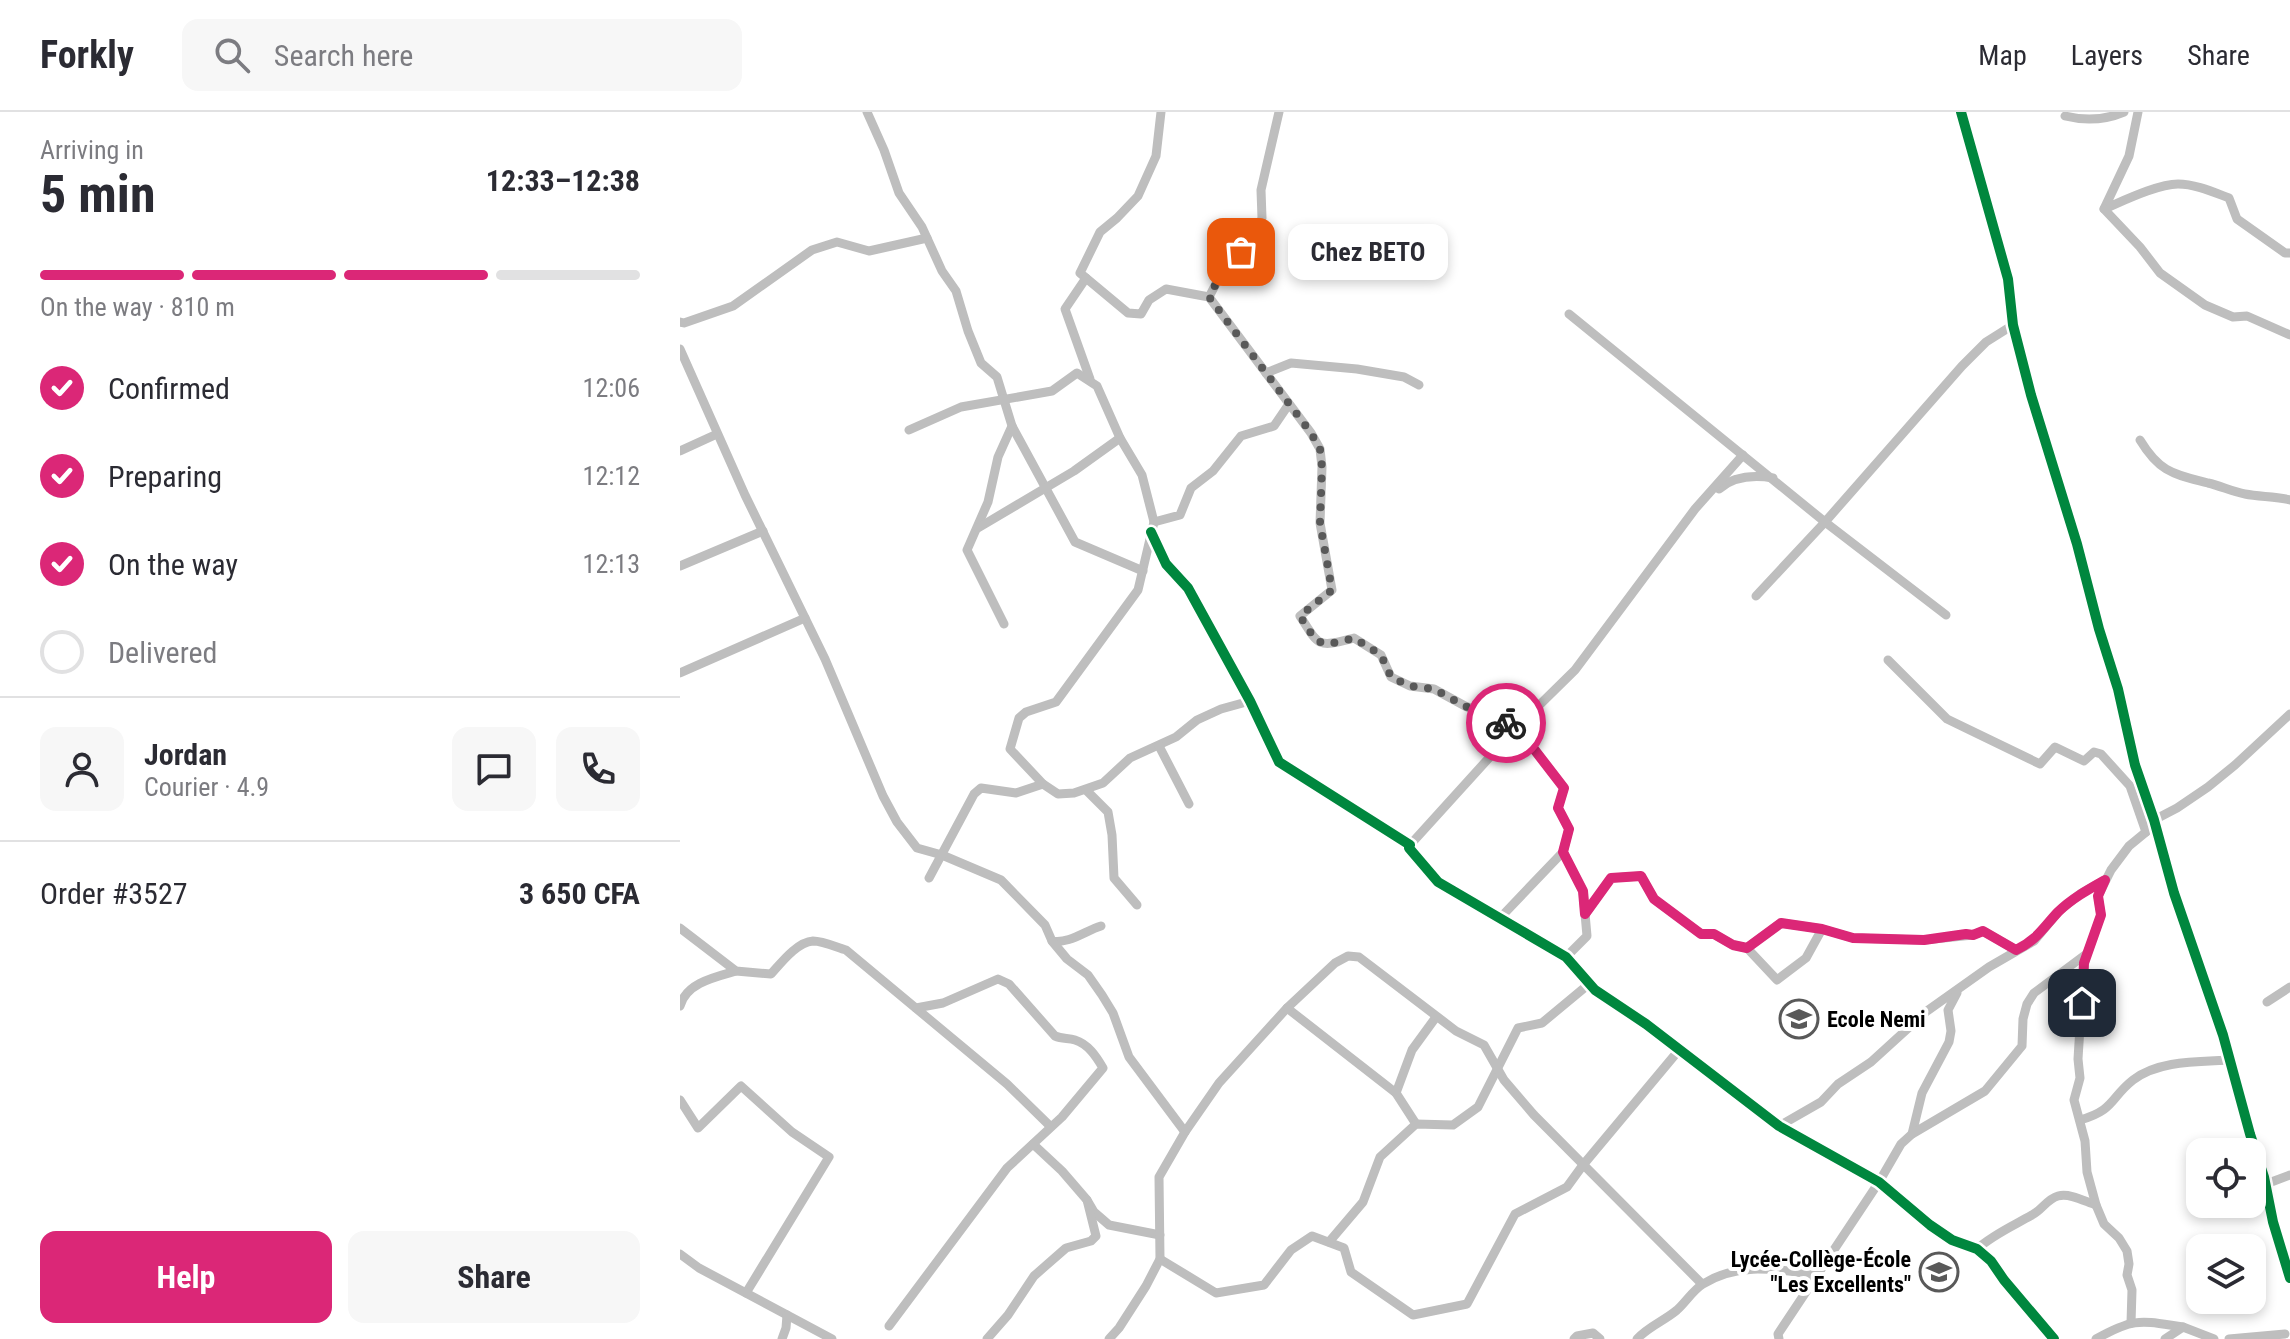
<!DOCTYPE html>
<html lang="en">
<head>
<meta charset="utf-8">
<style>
	body { margin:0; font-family:"Roboto Condensed",sans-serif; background:#f7f7f7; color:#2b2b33; height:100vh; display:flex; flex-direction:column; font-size:30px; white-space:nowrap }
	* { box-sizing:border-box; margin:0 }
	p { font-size:26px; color:#7c7c81 }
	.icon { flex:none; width:44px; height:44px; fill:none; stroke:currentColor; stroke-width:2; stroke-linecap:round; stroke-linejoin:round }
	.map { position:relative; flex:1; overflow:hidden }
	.sheet { display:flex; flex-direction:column; background:#fff; width:680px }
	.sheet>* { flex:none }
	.fabs { position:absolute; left:1506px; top:1026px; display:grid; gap:16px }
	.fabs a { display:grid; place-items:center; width:80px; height:80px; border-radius:16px; background:#fff; box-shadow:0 4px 12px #0003; font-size:40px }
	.pin { position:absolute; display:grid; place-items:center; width:68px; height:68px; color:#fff; margin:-34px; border-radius:16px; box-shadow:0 4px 12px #0006 }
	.courier { position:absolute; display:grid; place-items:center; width:80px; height:80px; margin:-40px; border:6px solid #db2777; border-radius:50%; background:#fff; color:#222; box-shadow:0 2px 10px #0007 }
	.bubble { position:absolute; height:56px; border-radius:16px; background:#fff; box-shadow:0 4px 12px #0003; font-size:26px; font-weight:700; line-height:56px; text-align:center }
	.headline em { font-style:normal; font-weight:700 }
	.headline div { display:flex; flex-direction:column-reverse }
	.headline { display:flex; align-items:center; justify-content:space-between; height:136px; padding:0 40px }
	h1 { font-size:52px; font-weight:700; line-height:60px }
	.bar { display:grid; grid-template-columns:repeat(4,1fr); gap:12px 8px; align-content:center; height:96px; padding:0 40px }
	.bar i { height:10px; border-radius:6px; background:#e1e1e2 }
	.bar .active { background:#db2777 }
	.bar p { grid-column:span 4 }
	.line { display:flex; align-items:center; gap:20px; padding:0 40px; border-top:2px solid #e1e1e2 }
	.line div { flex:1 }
	.round { display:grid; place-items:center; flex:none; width:84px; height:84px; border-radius:16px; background:#f7f7f7 }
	ol { padding:0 40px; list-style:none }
	li { display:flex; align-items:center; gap:24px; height:88px }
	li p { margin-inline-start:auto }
	li .icon { padding:8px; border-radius:50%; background:#db2777; color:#fff; stroke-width:4 }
	li:last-child { color:#7c7c81 }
	li i { width:44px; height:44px; border:4px solid #e1e1e2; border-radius:50% }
	.primary-button { display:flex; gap:16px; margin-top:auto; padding:16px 40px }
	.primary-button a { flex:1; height:92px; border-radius:16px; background:#db2777; color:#fff; font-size:32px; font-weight:700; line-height:92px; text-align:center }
	.primary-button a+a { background:#f7f7f7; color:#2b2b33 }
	header { display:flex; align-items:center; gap:48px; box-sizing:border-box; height:112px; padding:0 40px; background:#fff; border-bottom:2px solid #e1e1e2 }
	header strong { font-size:38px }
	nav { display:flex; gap:44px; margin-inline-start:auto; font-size:28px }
	.search { width:560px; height:72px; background:#f7f7f7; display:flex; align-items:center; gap:20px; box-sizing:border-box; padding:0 28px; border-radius:16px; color:#7c7c81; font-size:30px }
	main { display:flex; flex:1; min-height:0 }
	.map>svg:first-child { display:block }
</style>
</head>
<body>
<header>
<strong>Forkly</strong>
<div class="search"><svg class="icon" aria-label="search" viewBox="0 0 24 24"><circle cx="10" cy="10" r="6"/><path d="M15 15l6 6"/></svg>Search here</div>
<nav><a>Map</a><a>Layers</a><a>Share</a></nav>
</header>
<main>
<section class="sheet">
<div class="headline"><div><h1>5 min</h1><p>Arriving in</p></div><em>12:33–12:38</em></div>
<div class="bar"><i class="active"></i><i class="active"></i><i class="active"></i><i></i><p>On the way · 810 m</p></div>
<ol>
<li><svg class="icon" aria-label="check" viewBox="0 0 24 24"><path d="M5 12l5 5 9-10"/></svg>Confirmed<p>12:06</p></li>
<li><svg class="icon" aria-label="check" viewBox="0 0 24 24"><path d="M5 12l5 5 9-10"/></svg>Preparing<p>12:12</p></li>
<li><svg class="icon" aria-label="check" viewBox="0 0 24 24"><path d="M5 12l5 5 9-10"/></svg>On the way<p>12:13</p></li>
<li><i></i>Delivered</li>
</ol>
<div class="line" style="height:144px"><a class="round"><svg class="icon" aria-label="person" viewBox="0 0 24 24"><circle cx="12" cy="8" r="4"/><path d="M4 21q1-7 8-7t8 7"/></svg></a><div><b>Jordan</b><p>Courier · 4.9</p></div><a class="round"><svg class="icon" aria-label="chat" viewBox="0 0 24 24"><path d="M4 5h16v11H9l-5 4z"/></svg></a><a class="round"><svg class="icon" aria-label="phone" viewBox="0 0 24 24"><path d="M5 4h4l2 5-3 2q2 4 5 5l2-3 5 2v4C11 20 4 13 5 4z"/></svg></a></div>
<div class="line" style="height:104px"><div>Order #3527</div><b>3 650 CFA</b></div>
<div class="primary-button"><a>Help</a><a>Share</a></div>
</section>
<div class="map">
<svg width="1610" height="1227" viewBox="0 0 1610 1227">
	<rect width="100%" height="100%" fill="#fff"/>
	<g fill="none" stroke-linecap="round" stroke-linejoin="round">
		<g stroke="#bebebe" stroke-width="9">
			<path d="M187,0L204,38L219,81L242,115L262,159L276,179L288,219L301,251L317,265L332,314L318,345L308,390L287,438L324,512"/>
			<path d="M481,0L476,44L458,84L437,106L420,120L400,161L448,201L461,202L469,188L486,177L529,185L631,321L640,337L642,355L640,411L652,478L620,504C640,536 638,535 674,526L701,543L711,565L730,574L754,577L785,594L837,615L730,733"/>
			<path d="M1281,0L1328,167L1333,213L1351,283L1397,432L1419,517L1438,577L1455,653L1474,708L1494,781L1543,923L1570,1022L1584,1065L1593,1110L1610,1166"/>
			<path d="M1458,0L1449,44L1424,97C1443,89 1478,72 1498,72C1515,72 1533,80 1549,86L1557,107L1605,141H1610"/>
			<path d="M1385,4C1405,9 1425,8 1444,0"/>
			<path d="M1424,97L1460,135L1480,161L1525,193L1553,205L1567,204L1610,223"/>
			<path d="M406,166L385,197L410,267"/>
			<path d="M529,185L540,164L573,126L582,106L581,78L599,0"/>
			<path d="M889,202L1145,410L1282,254L1306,230L1333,213"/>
			<path d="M0,210L4,211L53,194L132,138L157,130L189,139L247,126"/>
			<path d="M0,237L65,383L145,547L203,684L217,710L237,736L262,743L321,768L365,813L372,829C389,832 405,819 421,814"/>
			<path d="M586,261L611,251L677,257L724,265L739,273"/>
			<path d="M332,314L395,430L463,459"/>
			<path d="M229,318L281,295L372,279L397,261L417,274L440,326L462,363L474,410L458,478L376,590L346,600L339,606L330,637L363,672L378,682L394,681L423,671L450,646L496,625L517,608L541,597L570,589"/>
			<path d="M1460,328C1480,361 1494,362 1528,371C1541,374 1553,380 1565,382C1580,385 1596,384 1610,388"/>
			<path d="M0,339L37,322"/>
			<path d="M1039,377C1054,364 1074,363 1093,366"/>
			<path d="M474,410L500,403L511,376L533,359L561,324L594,314L609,292"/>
			<path d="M298,416L394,359L440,326"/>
			<path d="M471,420L486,452L508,476L570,589L599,650L730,733L729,736L758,770L886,845L915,878L966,912L1099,1014L1199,1070L1250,1113L1272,1128L1297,1137L1311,1149L1324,1168L1374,1227"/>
			<path d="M0,454L83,419"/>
			<path d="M1076,484L1145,410L1266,503"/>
			<path d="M1208,548L1267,607L1360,652L1375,635L1404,649L1414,640L1421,642L1450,674L1466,720"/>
			<path d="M0,561L125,506"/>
			<path d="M479,634L509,692"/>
			<path d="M406,678L428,700L432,723L434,766L457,793"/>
			<path d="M883,740L903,779L907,824L886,845"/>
			<path d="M249,766L294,682L301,676L336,681L363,672"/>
			<path d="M905,802L931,766L961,764L974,787L1021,822H1034L1053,833L1067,836"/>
			<path d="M820,806L883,740L889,717L878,696L884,676L837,615L895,558L1015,397L1063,343"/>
			<path d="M0,816L56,859L91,862C101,851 117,830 133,829C143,829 156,835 166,838L327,972L370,1014"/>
			<path d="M1142,817L1126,846L1097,868L1067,836L1101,811L1142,817L1173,826L1244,828L1293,823L1303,819L1336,838"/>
			<path d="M372,829L387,847L408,863L422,883L433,901L449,945L505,1020"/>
			<path d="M1587,890L1610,875"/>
			<path d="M0,894C6,871 35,865 56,859"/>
			<path d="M607,896L716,981"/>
			<path d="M0,988L18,1016L61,974L112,1020L149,1045L66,1181"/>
			<path d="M1400,1008C1435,998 1430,986 1453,968C1479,948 1519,950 1550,948"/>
			<path d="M736,1012L716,981L732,938L756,905"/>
			<path d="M1099,1014L1141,990L1158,972L1191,950L1247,899L1309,855L1354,829L1379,799L1400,782L1425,768"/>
			<path d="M1232,1022L1242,981L1269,930L1271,919L1268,898L1277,881"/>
			<path d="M353,1032L382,1059L407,1088L414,1100L429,1113L480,1123"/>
			<path d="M1586,1072L1610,1063"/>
			<path d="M649,1130L683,1090L700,1045L736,1012L773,1013L798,995L838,916L862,911L909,872"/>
			<path d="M1297,1137C1314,1122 1333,1114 1352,1103C1362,1098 1367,1087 1378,1084C1390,1081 1404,1089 1416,1093"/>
			<path d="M0,1142L19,1156L152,1227"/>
			<path d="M480,1147L536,1181L584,1173L611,1138L632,1124L664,1136L671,1160L733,1203L787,1192L835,1102L887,1075L903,1053L999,938"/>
			<path d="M1451,1211L1452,1178L1447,1163L1449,1152L1447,1139L1439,1126L1424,1112L1416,1093L1407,1060L1405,1029L1394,988L1400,966L1398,947L1404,851L1421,803L1418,784L1431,758L1449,734L1466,720L1474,708L1497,696L1528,675L1555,653L1610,602"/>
			<path d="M209,1214L327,1056L382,1005L423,956C416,944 408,932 395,928C388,926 382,927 375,924L329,872L318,867L263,891L236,896"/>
			<path d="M102,1227L106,1216L107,1203"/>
			<path d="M307,1227L328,1203L354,1164L386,1136L411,1129L416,1124L407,1088"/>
			<path d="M429,1227L439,1216L466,1174L480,1147L479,1065L505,1020L539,971L607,896L655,851L668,844L679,845L776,919L804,933L824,968L854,1003L1022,1172"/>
			<path d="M894,1227L897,1224L913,1221L920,1227"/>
			<path d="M957,1227C969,1214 984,1209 997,1198C1006,1190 1013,1178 1023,1172C1059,1149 1099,1158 1138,1163"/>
			<path d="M1099,1227L1098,1222L1199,1070L1221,1032L1232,1022L1305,979L1342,934L1343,907L1347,892L1354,881L1405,843"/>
			<path d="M1416,1227C1455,1205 1461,1209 1503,1215"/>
			<path d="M1485,1227L1503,1215L1534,1227"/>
			<path d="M1549,1227L1605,1222"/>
		</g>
		<defs>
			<g id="cycleway">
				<path d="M1281,0L1328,167L1333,213L1351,283L1397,432L1419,517L1438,577L1455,653L1474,708L1494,781L1543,923L1570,1022L1584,1065L1593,1110L1610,1166"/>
				<path d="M471,420L486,452L508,476L570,589L599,650L730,733L729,736L758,770L886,845L915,878L966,912L1099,1014L1199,1070L1250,1113L1272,1128L1297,1137L1311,1149L1324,1168L1374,1227"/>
			</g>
		</defs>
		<use href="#cycleway" stroke="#fff" stroke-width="15"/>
		<use href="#cycleway" stroke="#00873e" stroke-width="10"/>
	</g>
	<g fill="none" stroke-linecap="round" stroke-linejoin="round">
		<path stroke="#595959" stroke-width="8" stroke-dasharray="0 14.4" d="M561,140L540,164L529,185L631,321L640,337L642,355L640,411L652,478L620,504C640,536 638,535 674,526L701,543L711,565L730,574L754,577L785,594L826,611"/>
		<path stroke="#db2777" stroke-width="10" d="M826,611L837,615L884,676L878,696L889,717L883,740L903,779L905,802L931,766L961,764L974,787L1021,822H1034L1053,833L1067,836L1101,811L1142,817L1173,826L1244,828L1286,822L1293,823L1303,819L1336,838C1357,828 1363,816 1378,800C1391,787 1409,777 1425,768L1418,784L1421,803L1404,851L1402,891"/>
	</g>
	<defs>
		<symbol id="school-ring" viewBox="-11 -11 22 22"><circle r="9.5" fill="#fff" stroke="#595959" stroke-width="1.5"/><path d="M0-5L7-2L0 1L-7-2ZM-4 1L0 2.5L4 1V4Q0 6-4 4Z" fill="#595959"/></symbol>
	</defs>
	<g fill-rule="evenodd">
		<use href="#school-ring" x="1097" y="885" width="44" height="44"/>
		<use href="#school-ring" x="1237" y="1138" width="44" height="44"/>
	</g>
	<g text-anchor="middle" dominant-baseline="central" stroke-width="8" stroke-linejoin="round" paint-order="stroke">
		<g font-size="22" font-weight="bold" fill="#000" stroke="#fff" text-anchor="start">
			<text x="1147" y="907">Ecole Nemi</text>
			<text x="1231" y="1147" text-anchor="end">Lycée-Collège-École<tspan x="1231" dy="25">"Les Excellents"</tspan></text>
		</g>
	</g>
</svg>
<div class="fabs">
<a><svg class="icon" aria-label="locate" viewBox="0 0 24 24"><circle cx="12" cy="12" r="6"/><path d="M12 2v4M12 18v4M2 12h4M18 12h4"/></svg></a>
<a><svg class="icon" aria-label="layers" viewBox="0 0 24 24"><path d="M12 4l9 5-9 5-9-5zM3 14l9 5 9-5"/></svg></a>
</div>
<div class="pin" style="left:561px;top:140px;background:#ea580c"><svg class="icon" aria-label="bag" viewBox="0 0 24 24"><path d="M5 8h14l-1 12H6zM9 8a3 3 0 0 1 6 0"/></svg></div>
<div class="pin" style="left:1402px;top:891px;background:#1f2937"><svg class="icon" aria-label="home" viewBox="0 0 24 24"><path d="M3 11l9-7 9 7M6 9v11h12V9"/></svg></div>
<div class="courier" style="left:826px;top:611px"><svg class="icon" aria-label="bike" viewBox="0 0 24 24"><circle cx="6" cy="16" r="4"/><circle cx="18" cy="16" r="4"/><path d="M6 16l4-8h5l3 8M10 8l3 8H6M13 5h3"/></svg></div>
<div class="bubble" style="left:608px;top:112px;width:160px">Chez BETO</div>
</div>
</main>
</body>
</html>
